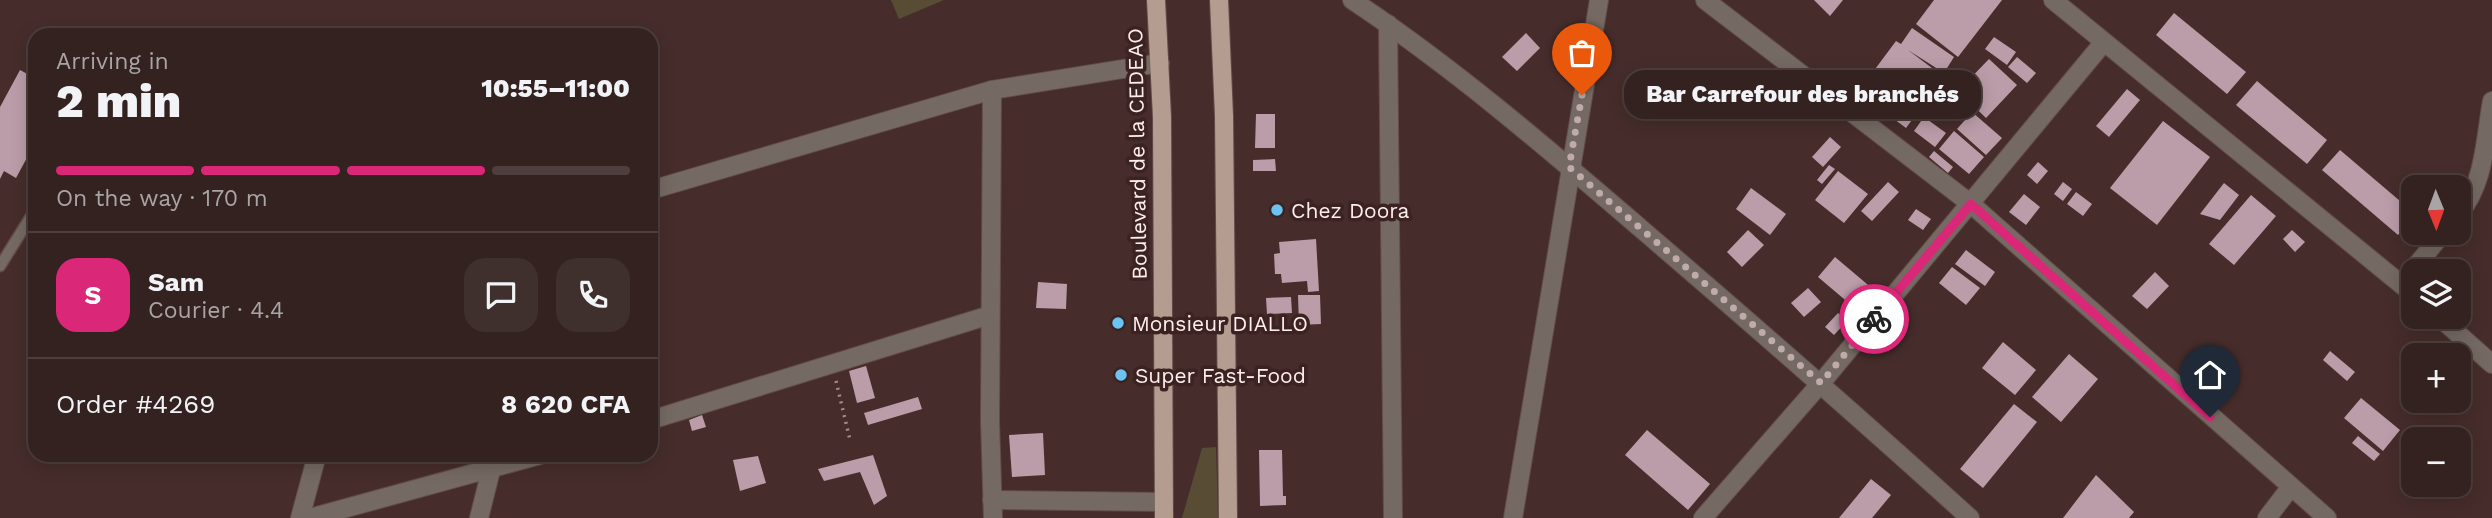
<!DOCTYPE html>
<html lang="en">
<head>
<meta charset="utf-8">
<style>
	body { margin:0; font-family:"Work Sans",sans-serif; background:#3f2f2d; color:#f1f3f6; height:100vh; display:flex; flex-direction:column; font-size:26px; white-space:nowrap }
	* { box-sizing:border-box; margin:0 }
	p { font-size:23px; color:#a9a4a5 }
	.icon { flex:none; width:38px; height:38px; fill:none; stroke:currentColor; stroke-width:2; stroke-linecap:round; stroke-linejoin:round }
	.map { position:relative; flex:1; overflow:hidden }
	.panel { position:absolute; left:28px; top:28px; width:630px; height:434px; display:flex; flex-direction:column; background:#342220; border-radius:21px; box-shadow:0 4px 18px #0003,0 0 0 2px #4e3f3e }
	.panel>* { flex:none }
	.needle { width:46px; rotate:179deg }
	.tools { position:absolute; left:2401px; top:175px; display:grid; gap:14px }
	.tools a { display:grid; place-items:center; width:70px; height:70px; border-radius:14px; background:#342220; box-shadow:0 4px 18px #0003,0 0 0 2px #4e3f3e; font-size:35px }
	.pin { position:absolute; display:grid; place-items:center; width:60px; height:60px; color:#fff; margin:-72px -30px; border-radius:50% 50% 50% 0; rotate:-45deg; box-shadow:0 0 7px #0007 }
	.pin .icon { rotate:45deg }
	.courier { position:absolute; display:grid; place-items:center; width:70px; height:70px; margin:-35px; border:5px solid #db2777; border-radius:50%; background:#fff; color:#222; box-shadow:0 2px 9px #0007 }
	.bubble { position:absolute; height:49px; border-radius:21px; background:#342220; box-shadow:0 4px 18px #0003,0 0 0 2px #4e3f3e; font-size:23px; font-weight:800; line-height:49px; text-align:center }
	.summary em { font-style:normal; font-weight:800 }
	.summary div { display:flex; flex-direction:column-reverse }
	.summary { display:flex; align-items:center; justify-content:space-between; height:119px; padding:0 28px }
	h1 { font-size:46px; font-weight:800; line-height:52px }
	.bar { display:grid; grid-template-columns:repeat(4,1fr); gap:10px 7px; align-content:center; height:84px; padding:0 28px }
	.bar i { height:9px; border-radius:5px; background:#4e3f3e }
	.bar .active { background:#db2777 }
	.bar p { grid-column:span 4 }
	.line { display:flex; align-items:center; gap:18px; padding:0 28px; border-top:2px solid #4e3f3e }
	.line div { flex:1 }
	.round { display:grid; place-items:center; flex:none; width:74px; height:74px; border-radius:21px; background:#3f2f2d }
	.map>svg:first-child { display:block }
</style>
</head>
<body>
<div class="map">
<svg width="2492" height="518" viewBox="0 0 2492 518">
	<rect width="100%" height="100%" fill="#462d2b"/>
	<g fill="#584c35">
		<path d="M891,0H944L899,19Z"/>
		<path d="M1216,447L1218,518H1182L1202,448Z"/>
	</g>
	<g fill="#bb9da9">
		<path d="M1814,0H1843L1830,16Z"/>
		<path d="M1934,0H2002L1958,57L1916,24Z"/>
		<path d="M2174,13L2246,72L2227,94L2156,35Z"/>
		<path d="M1912,28L1954,57L1944,73L1908,50L1944,77L1906,128L1858,92L1896,41L1901,44Z"/>
		<path d="M1526,33L1540,48L1517,71L1502,57Z"/>
		<path d="M1994,37L2016,52L2007,65L1985,49Z"/>
		<path d="M2017,57L2036,73L2027,83L2008,67Z"/>
		<path d="M1989,59L2017,85L1986,118L1958,91Z"/>
		<path d="M20,70L35,78V143L16,178L4,171L0,179V107Z"/>
		<path d="M2257,81L2327,140L2307,164L2236,105Z"/>
		<path d="M2127,89L2140,100L2109,137L2096,126Z"/>
		<path d="M1972,112L2002,138L1986,155L1957,129Z"/>
		<path d="M1256,114H1275V148H1255Z"/>
		<path d="M1924,117L1946,133L1935,147L1914,131Z"/>
		<path d="M2163,121L2210,157L2157,225L2110,188Z"/>
		<path d="M1954,131L1984,157L1969,174L1939,149Z"/>
		<path d="M1830,137L1841,147L1823,167L1812,157Z"/>
		<path d="M2340,150L2413,212V217L2398,235L2322,170Z"/>
		<path d="M1934,151L1953,167L1948,173L1929,157Z"/>
		<path d="M1275,159L1276,171H1253V160Z"/>
		<path d="M2038,162L2048,171L2037,184L2027,175Z"/>
		<path d="M1829,165L1835,169L1822,184L1817,180Z"/>
		<path d="M1838,171L1868,194L1844,223L1815,200Z"/>
		<path d="M1888,182L1899,192L1872,221L1861,211Z"/>
		<path d="M2063,182L2072,189L2063,201L2054,194Z"/>
		<path d="M2224,183L2239,195L2220,220L2200,214Z"/>
		<path d="M1751,188L1786,214L1770,235L1736,209Z"/>
		<path d="M2076,192L2092,204L2083,216L2067,204Z"/>
		<path d="M2024,194L2040,207L2026,225L2009,212Z"/>
		<path d="M2251,195L2276,216L2234,265L2209,244Z"/>
		<path d="M1916,209L1931,219L1923,230L1908,220Z"/>
		<path d="M1748,230L1764,245L1742,267L1727,252Z"/>
		<path d="M2292,230L2305,242L2295,252L2283,239Z"/>
		<path d="M1316,239L1319,291L1308,292L1307,281L1282,283L1281,274H1275L1274,254L1280,253L1279,242Z"/>
		<path d="M1966,250L1995,272L1985,286L1955,264Z"/>
		<path d="M1835,257L1874,290L1857,310L1818,277Z"/>
		<path d="M1952,267L1980,288L1966,305L1939,283Z"/>
		<path d="M2155,272L2169,286L2147,309L2132,296Z"/>
		<path d="M1038,282L1067,284L1066,309L1036,308Z"/>
		<path d="M1808,288L1821,302L1804,317L1791,303Z"/>
		<path d="M1298,295H1320L1321,324L1299,325Z"/>
		<path d="M1291,297L1292,313L1267,314L1266,298Z"/>
		<path d="M1838,313L1847,321L1834,335L1825,327Z"/>
		<path d="M2003,342L2036,370L2015,395L1982,368Z"/>
		<path d="M2330,351L2355,372L2347,381L2323,360Z"/>
		<path d="M2069,354L2098,379L2061,422L2032,397Z"/>
		<path d="M652,364L659,388L651,391V365Z"/>
		<path d="M866,366L875,398L857,403L849,371Z"/>
		<path d="M918,397L922,409L868,425L864,413Z"/>
		<path d="M2361,398L2400,430L2383,451L2344,418Z"/>
		<path d="M2014,404L2037,422L1983,488L1960,469Z"/>
		<path d="M702,415L706,427L692,431L689,420Z"/>
		<path d="M1647,430L1710,484L1688,510L1625,455Z"/>
		<path d="M1043,433L1045,475L1012,477L1009,435Z"/>
		<path d="M2358,436L2380,454L2374,461L2352,443Z"/>
		<path d="M1259,450H1282L1283,496H1286V505L1260,506Z"/>
		<path d="M873,455L887,496L874,505L860,472L824,481L818,469Z"/>
		<path d="M758,456L766,483L740,491L733,460Z"/>
		<path d="M2096,475L2134,512L2129,518H2063Z"/>
		<path d="M1871,479L1891,495L1872,518H1839Z"/>
	</g>
	<g fill="none" stroke-linecap="round" stroke-linejoin="round">
		<defs>
			<path id="service" d="M0,266L35,210"/>
			<g id="minor">
				<path d="M1352,0C1453,67 1547,148 1639,227C1751,323 1861,419 1970,518"/>
				<path d="M1705,0L1971,204L2327,518"/>
				<path d="M2053,0L2413,294"/>
				<path d="M1388,24L1393,518"/>
				<path d="M992,90L990,421L993,518"/>
				<path d="M651,190L992,90L1160,63"/>
				<path d="M2459,214C2485,183 2485,139 2492,101"/>
				<path d="M2401,284L2443,233"/>
				<path d="M2439,317L2492,364"/>
				<path d="M651,420L990,315"/>
				<path d="M992,500L1163,502"/>
				<path d="M300,518L317,455"/>
				<path d="M310,518L540,455"/>
				<path d="M479,518L491,470"/>
				<path d="M1703,518L1821,383L2104,42"/>
				<path d="M2267,518L2290,488"/>
			</g>
			<path id="tertiary" d="M1513,518L1599,0"/>
			<g id="primary">
				<path d="M1156,0L1162,117L1164,518"/>
				<path d="M1219,0L1224,116L1228,518"/>
			</g>
		</defs>
		<use href="#service" stroke="#634c4a" stroke-width="13"/>
		<use href="#minor" stroke="#634c4a" stroke-width="20"/>
		<use href="#tertiary" stroke="#634c4a" stroke-width="20"/>
		<use href="#primary" stroke="#634c4a" stroke-width="20"/>
		<path stroke="#a18d8b" stroke-width="3.5" stroke-dasharray="2 5" stroke-linecap="butt" d="M836,381L850,440"/>
		<use href="#service" stroke="#756a63" stroke-width="10"/>
		<use href="#minor" stroke="#756a63" stroke-width="18"/>
		<use href="#tertiary" stroke="#756a63" stroke-width="18"/>
		<use href="#primary" stroke="#b49d90" stroke-width="18"/>
	</g>
	<g fill="none" stroke-linecap="round" stroke-linejoin="round">
		<path stroke="#beabaa" stroke-width="7" stroke-dasharray="0 12.6" d="M1582,95L1569,167L1821,383L1874,319"/>
		<path stroke="#db2777" stroke-width="9" d="M1874,319L1971,204L2210,417"/>
	</g>
	<g fill="#6ac3f1" stroke="#3c2321" stroke-width="2.5">
		<circle cx="1277" cy="210" r="7"/>
		<circle cx="1118" cy="323" r="7"/>
		<circle cx="1121" cy="375" r="7"/>
	</g>
	<g text-anchor="middle" dominant-baseline="central" stroke-width="7" stroke-linejoin="round" paint-order="stroke">
		<g font-size="21" fill="#feefee" stroke="#3c2321">
			<text transform="translate(1137 154) rotate(-91)">Boulevard de la CEDEAO</text>
		</g>
		<g font-size="21" fill="#feefee" stroke="#3c2321" text-anchor="start">
			<text x="1291" y="210">Chez Doora</text>
			<text x="1132" y="323">Monsieur DIALLO</text>
			<text x="1135" y="375">Super Fast-Food</text>
		</g>
	</g>
</svg>
<div class="tools">
<a><svg class="needle" viewBox="-14 -14 28 28"><path d="M0-13l5 13h-10z" fill="#e53935"/><path d="M0 13l5-13h-10z" fill="#a9a4a5"/></svg></a>
<a><svg class="icon" aria-label="layers" viewBox="0 0 24 24"><path d="M12 4l9 5-9 5-9-5zM3 14l9 5 9-5"/></svg></a>
<a>+</a>
<a>−</a>
</div>
<div class="pin" style="left:1582px;top:95px;background:#ea580c"><svg class="icon" aria-label="bag" viewBox="0 0 24 24"><path d="M5 8h14l-1 12H6zM9 8a3 3 0 0 1 6 0"/></svg></div>
<div class="pin" style="left:2210px;top:417px;background:#1f2937"><svg class="icon" aria-label="home" viewBox="0 0 24 24"><path d="M3 11l9-7 9 7M6 9v11h12V9"/></svg></div>
<div class="courier" style="left:1874px;top:319px"><svg class="icon" aria-label="bike" viewBox="0 0 24 24"><circle cx="6" cy="16" r="4"/><circle cx="18" cy="16" r="4"/><path d="M6 16l4-8h5l3 8M10 8l3 8H6M13 5h3"/></svg></div>
<div class="bubble" style="left:1624px;top:70px;width:357px">Bar Carrefour des branchés</div>
<section class="panel">
<div class="summary"><div><h1>2 min</h1><p>Arriving in</p></div><em>10:55–11:00</em></div>
<div class="bar"><i class="active"></i><i class="active"></i><i class="active"></i><i></i><p>On the way · 170 m</p></div>
<div class="line" style="height:126px"><b class="round" style="background:#db2777;color:#fff">S</b><div><b>Sam</b><p>Courier · 4.4</p></div><a class="round"><svg class="icon" aria-label="chat" viewBox="0 0 24 24"><path d="M4 5h16v11H9l-5 4z"/></svg></a><a class="round"><svg class="icon" aria-label="phone" viewBox="0 0 24 24"><path d="M5 4h4l2 5-3 2q2 4 5 5l2-3 5 2v4C11 20 4 13 5 4z"/></svg></a></div>
<div class="line" style="height:91px"><div>Order #4269</div><b>8 620 CFA</b></div>
</section>
</div>
</body>
</html>
